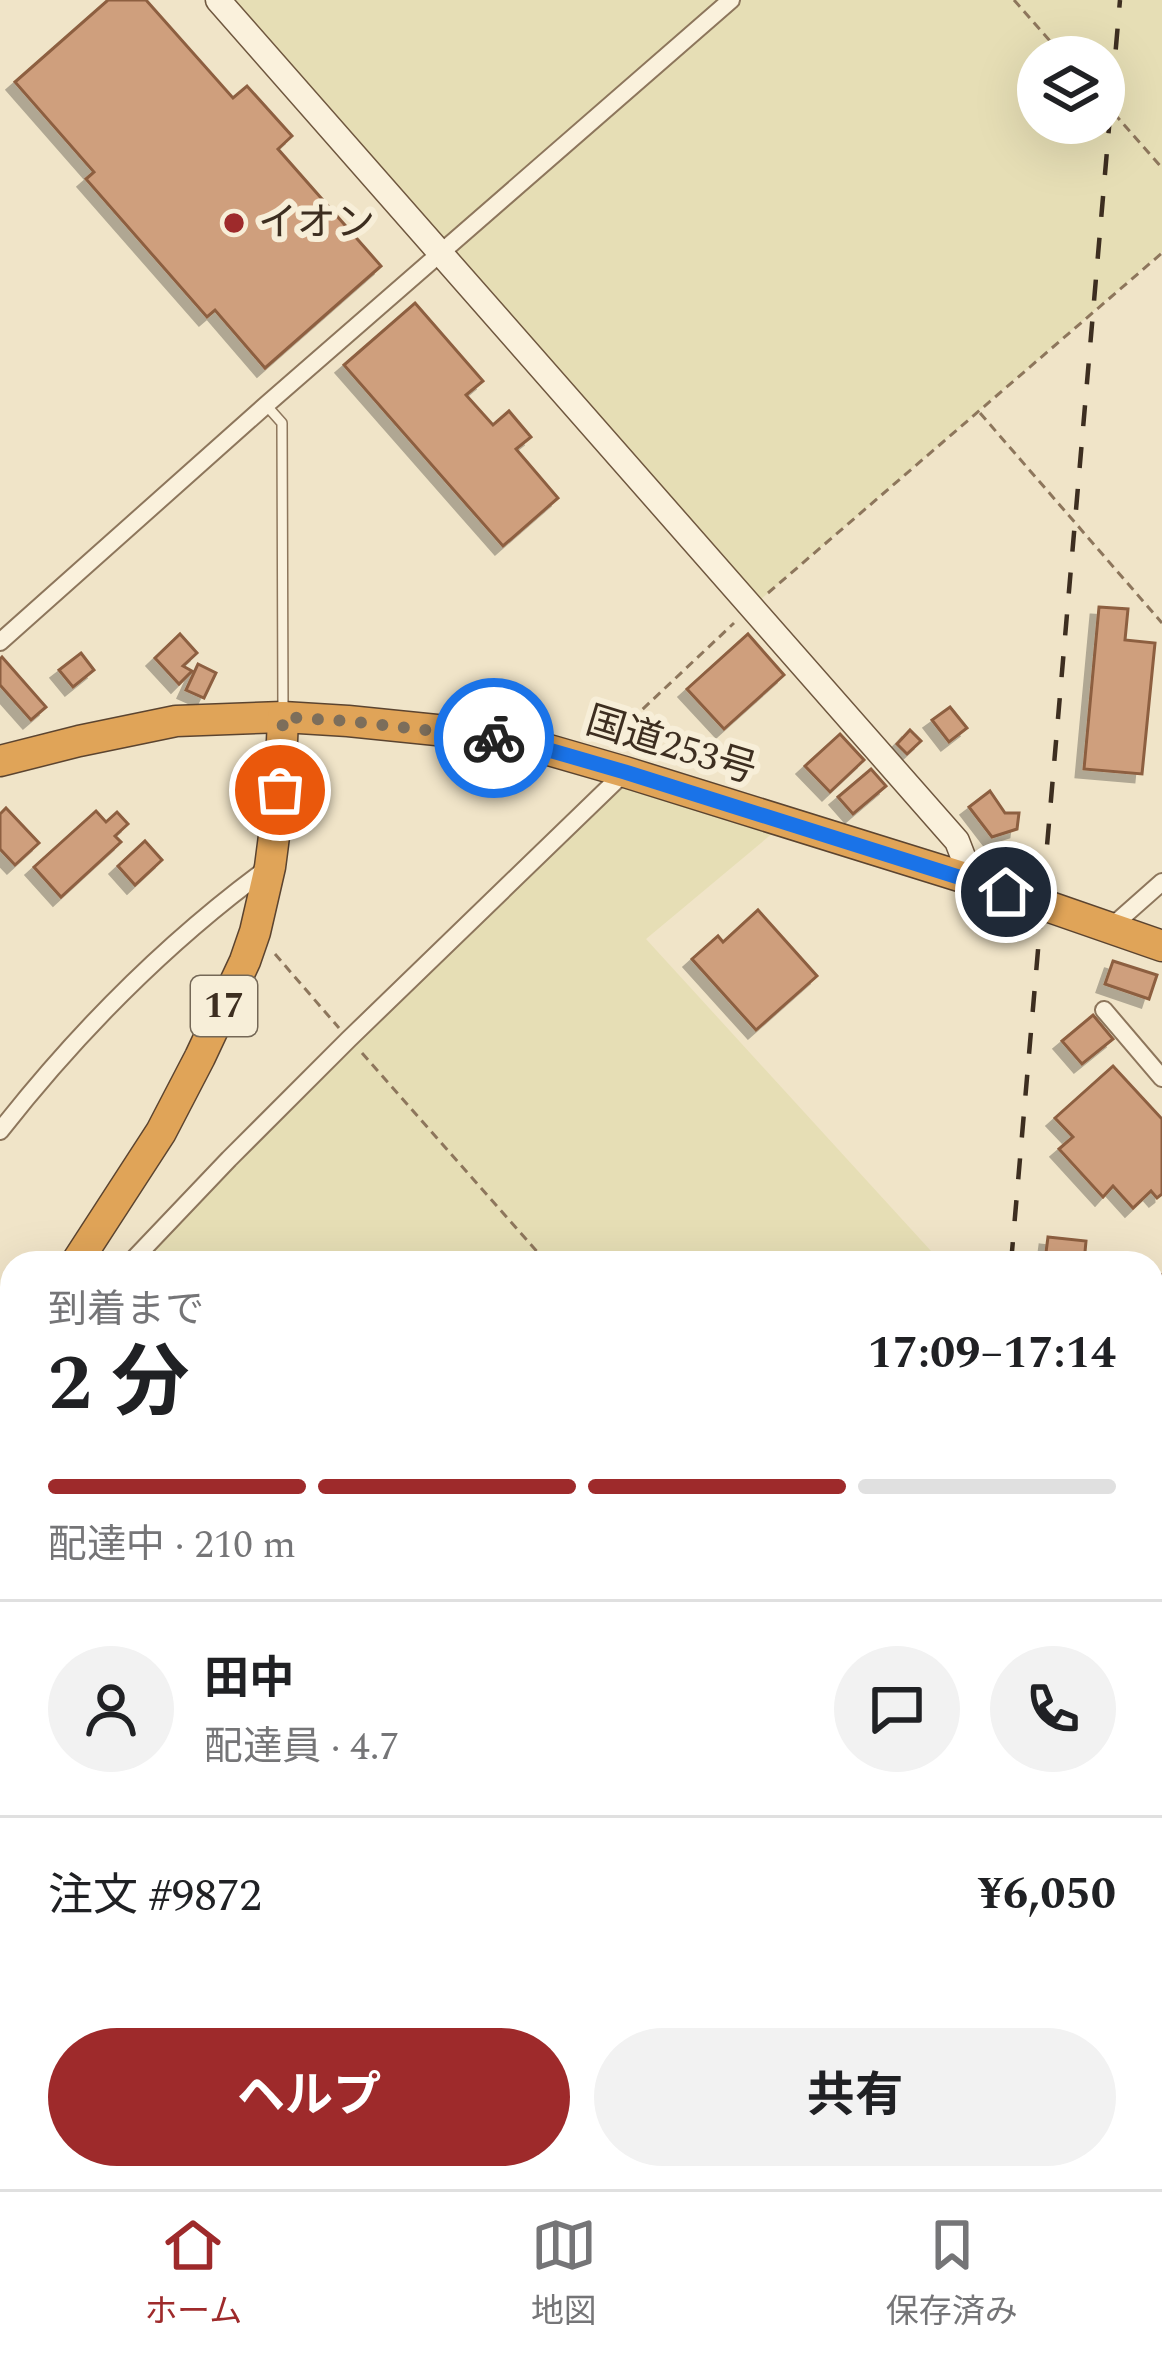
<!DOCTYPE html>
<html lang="ja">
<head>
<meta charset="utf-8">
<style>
	body { margin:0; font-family:Spectral,"Noto Sans JP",serif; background:#f2f2f2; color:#202124; height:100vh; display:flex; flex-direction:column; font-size:45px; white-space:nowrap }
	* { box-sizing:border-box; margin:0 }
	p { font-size:39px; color:#757577 }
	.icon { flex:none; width:66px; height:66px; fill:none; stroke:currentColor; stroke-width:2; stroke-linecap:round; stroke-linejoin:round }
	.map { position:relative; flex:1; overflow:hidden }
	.panel { position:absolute; left:0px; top:1251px; width:1164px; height:939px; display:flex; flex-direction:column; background:#fff; border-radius:36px 36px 0 0; box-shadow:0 12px 48px #0002 }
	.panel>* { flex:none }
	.fabs { position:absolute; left:1017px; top:36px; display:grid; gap:24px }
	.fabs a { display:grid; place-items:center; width:108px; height:108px; border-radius:50%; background:#fff; box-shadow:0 12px 48px #0002; font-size:60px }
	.pin { position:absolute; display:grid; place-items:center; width:102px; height:102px; color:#fff; margin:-51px; border:6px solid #fff; border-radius:50%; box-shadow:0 3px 12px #0007 }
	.courier { position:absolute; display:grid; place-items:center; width:120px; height:120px; margin:-60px; border:9px solid #1a73e8; border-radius:50%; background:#fff; color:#222; box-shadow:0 3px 15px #0007 }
	.overview em { font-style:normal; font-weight:700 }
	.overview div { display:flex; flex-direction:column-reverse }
	.overview { display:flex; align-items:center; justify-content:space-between; height:204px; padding:0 48px }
	h1 { font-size:78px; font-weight:700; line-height:90px }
	.bar { display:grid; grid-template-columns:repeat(4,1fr); gap:18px 12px; align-content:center; height:144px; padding:0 48px }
	.bar i { height:15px; border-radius:9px; background:#e0e0e0 }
	.bar .selected { background:#9e2a2b }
	.bar p { grid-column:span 4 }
	.line { display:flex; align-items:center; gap:30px; padding:0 48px; border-top:3px solid #e0e0e0 }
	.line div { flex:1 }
	.round { display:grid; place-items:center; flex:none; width:126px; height:126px; border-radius:63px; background:#f2f2f2 }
	.cta { display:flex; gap:24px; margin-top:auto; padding:24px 48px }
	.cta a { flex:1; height:138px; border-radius:72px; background:#9e2a2b; color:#fff; font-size:48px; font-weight:700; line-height:138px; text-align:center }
	.cta a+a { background:#f2f2f2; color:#202124 }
	.tab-bar { display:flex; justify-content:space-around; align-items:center; height:168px; border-top:3px solid #e0e0e0; background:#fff; font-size:33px; color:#757577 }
	.tab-bar a { display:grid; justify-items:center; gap:6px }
	.tab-bar .selected { color:#9e2a2b }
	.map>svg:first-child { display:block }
</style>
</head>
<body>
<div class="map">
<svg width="1162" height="2189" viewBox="0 0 1162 2189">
	<defs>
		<filter id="shadow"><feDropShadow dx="-8" dy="8" stdDeviation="0" flood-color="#0004"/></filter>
	</defs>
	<rect width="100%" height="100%" fill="#f0e4c8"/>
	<g fill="#e6deb5" fill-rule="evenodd">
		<path d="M218,0H1162V252L752,607ZM1038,57H1104V123H1038Z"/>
		<path d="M625,772L786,822L646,939L942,1263H134Z"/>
	</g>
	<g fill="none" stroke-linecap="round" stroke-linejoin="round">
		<path stroke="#6f938a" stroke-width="4.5" d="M1152,1451L1162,1452"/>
	</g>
	<g fill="#cf9f7d" stroke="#8d5f41" stroke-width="3" filter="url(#shadow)">
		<path d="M108,0H146L233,98L247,86L292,136L278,149L381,266L265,368L215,310L207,317L86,179L94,172L15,82Z"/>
		<path d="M415,303L483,381L466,395L493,425L509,411L531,437L516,449L558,498L503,546L344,365Z"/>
		<path d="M1099,607L1128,609L1125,640L1155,643L1142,774L1084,769Z"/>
		<path d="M180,634L197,653L183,666L192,671L179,684L155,658Z"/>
		<path d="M748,634L784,675L724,729L687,689Z"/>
		<path d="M81,653L94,670L73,687L59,670Z"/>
		<path d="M2,657L46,707L31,720L0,685V659Z"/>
		<path d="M198,664L216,673L204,698L186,690Z"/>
		<path d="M950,707L967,728L949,742L932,720Z"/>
		<path d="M910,730L921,741L907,754L897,744Z"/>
		<path d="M840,734L864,760L830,792L805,766Z"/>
		<path d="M871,769L886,786L853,814L838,797Z"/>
		<path d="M990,791L1005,813H1019L1017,829L992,837L969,807Z"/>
		<path d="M6,808L39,843L15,865L0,849V814Z"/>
		<path d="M96,811L106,822L117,812L128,824L115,836L121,842L61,897L34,867Z"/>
		<path d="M145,841L162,860L135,885L118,866Z"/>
		<path d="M758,910L817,976L756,1030L692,959L718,936L723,942Z"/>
		<path d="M1113,961L1157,975L1149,999L1105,984Z"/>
		<path d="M1093,1015L1113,1039L1082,1064L1062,1041Z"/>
		<path d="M1113,1066L1162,1119V1194L1157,1198L1151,1191L1133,1208L1113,1186L1103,1197L1059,1149L1073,1137L1055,1118Z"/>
		<path d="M1048,1237L1086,1241L1084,1263L1045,1260Z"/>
		<path d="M1152,1271L1162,1275V1422L1152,1418Z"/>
		<path d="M118,2178H147L141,2189H128L115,2181Z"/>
		<path d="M200,2178H220L236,2187L234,2189H193Z"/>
		<path d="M393,2178H430L448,2189H386Z"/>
		<path d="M601,2178H625L618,2189Z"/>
		<path d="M762,2178H772L786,2187L785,2189H755Z"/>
		<path d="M934,2178H942L954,2187L926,2189Z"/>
	</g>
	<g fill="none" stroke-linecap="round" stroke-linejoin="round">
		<defs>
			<path id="lane" d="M266,405L282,423L283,712"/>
			<g id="street">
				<path d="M0,642L266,405L731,0"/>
				<path d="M1110,928L1162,882"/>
				<path d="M1104,1010L1162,1078"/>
				<path d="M0,1131C77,1033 168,941 269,867"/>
				<path d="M130,1263L229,1159L349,1039L625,772"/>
				<path d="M0,1507L12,1520"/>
				<path d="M0,1540L5,1544L12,1534"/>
				<path d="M1152,1853L1162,1829"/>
				<path d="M0,1946L12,1925"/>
				<path d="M1152,2125L1162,2112"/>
				<path d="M0,2148L12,2155"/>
				<path d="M53,2178L72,2189"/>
				<path d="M523,2178L541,2189"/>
				<path d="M706,2178L724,2189"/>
				<path d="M1131,2178L1133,2189"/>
				<path d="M176,2189L183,2178"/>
				<path d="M506,2189L513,2178"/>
				<path d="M816,2189L824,2178"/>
			</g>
			<path id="secondary" d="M218,0L957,841L972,880"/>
			<g id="highway">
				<path d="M0,761L79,741L176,721L283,717L348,721L466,733L535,746L625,772L972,880L1162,946"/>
				<path d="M76,1263L161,1132L200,1057L245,961L255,932L270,867L280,790L283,717"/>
				<path d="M0,1365L12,1352"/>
				<path d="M1152,1972L1162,1942"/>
				<path d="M1080,2189L1083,2178"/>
			</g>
		</defs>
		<use href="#lane" stroke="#8d765c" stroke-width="12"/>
		<use href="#street" stroke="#8d765c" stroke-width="20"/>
		<use href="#secondary" stroke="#6f573f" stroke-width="27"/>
		<use href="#highway" stroke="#5b4430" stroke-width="33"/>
		<g stroke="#8d765c" stroke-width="3" stroke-dasharray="9 6" stroke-linecap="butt">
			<path d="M1014,0L1064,57"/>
			<path d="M1104,102L1162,168"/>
			<path d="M980,413L1162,623"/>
			<path d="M768,593L1162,253"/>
			<path d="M610,740L734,623"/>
			<path d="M275,954L339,1028"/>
			<path d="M362,1053L547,1263"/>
		</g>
		<use href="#lane" stroke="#faf1dc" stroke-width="9"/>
		<use href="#street" stroke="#faf1dc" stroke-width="16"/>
		<use href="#secondary" stroke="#faf1dc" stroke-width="24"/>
		<use href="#highway" stroke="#e0a458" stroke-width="30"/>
		<g stroke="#3d2e20" stroke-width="4.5" stroke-dasharray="21 21" stroke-linecap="butt">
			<path d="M1011,1263L1120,0"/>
			<path d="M1152,2085L1162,2072"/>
			<path d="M894,2189L897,2178"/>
			<path d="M1058,2189L1066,2178"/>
		</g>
	</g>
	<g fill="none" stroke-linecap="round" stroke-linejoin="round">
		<path stroke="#7c6e5b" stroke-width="12" stroke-dasharray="0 21.6" d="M280,790L283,717L348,721L494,738"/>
		<path stroke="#1a73e8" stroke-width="15" d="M494,738L535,746L625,772L1006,892"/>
	</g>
	<circle fill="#9e2a2b" stroke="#f7eed8" stroke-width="4.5" cx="234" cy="223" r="12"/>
	<g text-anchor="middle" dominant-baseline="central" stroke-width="12" stroke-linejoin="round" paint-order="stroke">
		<rect fill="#f7eed8" stroke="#756857" stroke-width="3" x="191" y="976" width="66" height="60" rx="9"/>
		<g font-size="36" font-weight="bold" fill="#3d2e20">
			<text x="224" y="1006">17</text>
		</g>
		<g font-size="39" fill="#3d2e20" stroke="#f7eed8" text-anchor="start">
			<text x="258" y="223">イオン</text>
		</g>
		<g font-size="39" fill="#3d2e20" stroke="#f7eed8">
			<text transform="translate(671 746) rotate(17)">国道253号</text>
		</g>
	</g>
</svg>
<div class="fabs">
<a><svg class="icon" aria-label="layers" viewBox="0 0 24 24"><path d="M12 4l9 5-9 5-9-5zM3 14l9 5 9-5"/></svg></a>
</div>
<div class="pin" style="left:280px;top:790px;background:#ea580c"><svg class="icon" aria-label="bag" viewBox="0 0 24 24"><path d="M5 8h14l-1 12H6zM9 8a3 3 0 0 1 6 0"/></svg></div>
<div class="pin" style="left:1006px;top:892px;background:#1f2937"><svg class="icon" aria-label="home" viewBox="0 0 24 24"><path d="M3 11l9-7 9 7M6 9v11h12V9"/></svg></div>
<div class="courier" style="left:494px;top:738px"><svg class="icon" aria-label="bike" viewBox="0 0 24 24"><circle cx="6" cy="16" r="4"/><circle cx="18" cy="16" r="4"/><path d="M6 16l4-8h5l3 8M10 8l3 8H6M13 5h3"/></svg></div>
<section class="panel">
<div class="overview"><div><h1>2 分</h1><p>到着まで</p></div><em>17:09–17:14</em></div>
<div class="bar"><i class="selected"></i><i class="selected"></i><i class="selected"></i><i></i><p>配達中 · 210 m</p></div>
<div class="line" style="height:216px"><a class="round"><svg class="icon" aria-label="person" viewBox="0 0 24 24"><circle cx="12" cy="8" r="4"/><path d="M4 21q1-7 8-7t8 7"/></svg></a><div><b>田中</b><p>配達員 · 4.7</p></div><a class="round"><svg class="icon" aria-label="chat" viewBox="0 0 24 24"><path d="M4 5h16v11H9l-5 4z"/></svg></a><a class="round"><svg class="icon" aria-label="phone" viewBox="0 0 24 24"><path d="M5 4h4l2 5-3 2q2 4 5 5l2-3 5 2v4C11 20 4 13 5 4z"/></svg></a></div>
<div class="line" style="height:156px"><div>注文 #9872</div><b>¥6,050</b></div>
<div class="cta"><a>ヘルプ</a><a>共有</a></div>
</section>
</div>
<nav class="tab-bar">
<a class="selected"><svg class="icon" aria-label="home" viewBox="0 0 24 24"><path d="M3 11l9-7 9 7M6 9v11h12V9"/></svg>ホーム</a>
<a><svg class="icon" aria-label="map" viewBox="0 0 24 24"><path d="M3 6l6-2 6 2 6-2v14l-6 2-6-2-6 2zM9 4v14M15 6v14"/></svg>地図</a>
<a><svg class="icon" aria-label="saved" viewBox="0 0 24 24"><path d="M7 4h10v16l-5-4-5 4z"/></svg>保存済み</a>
</nav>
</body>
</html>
